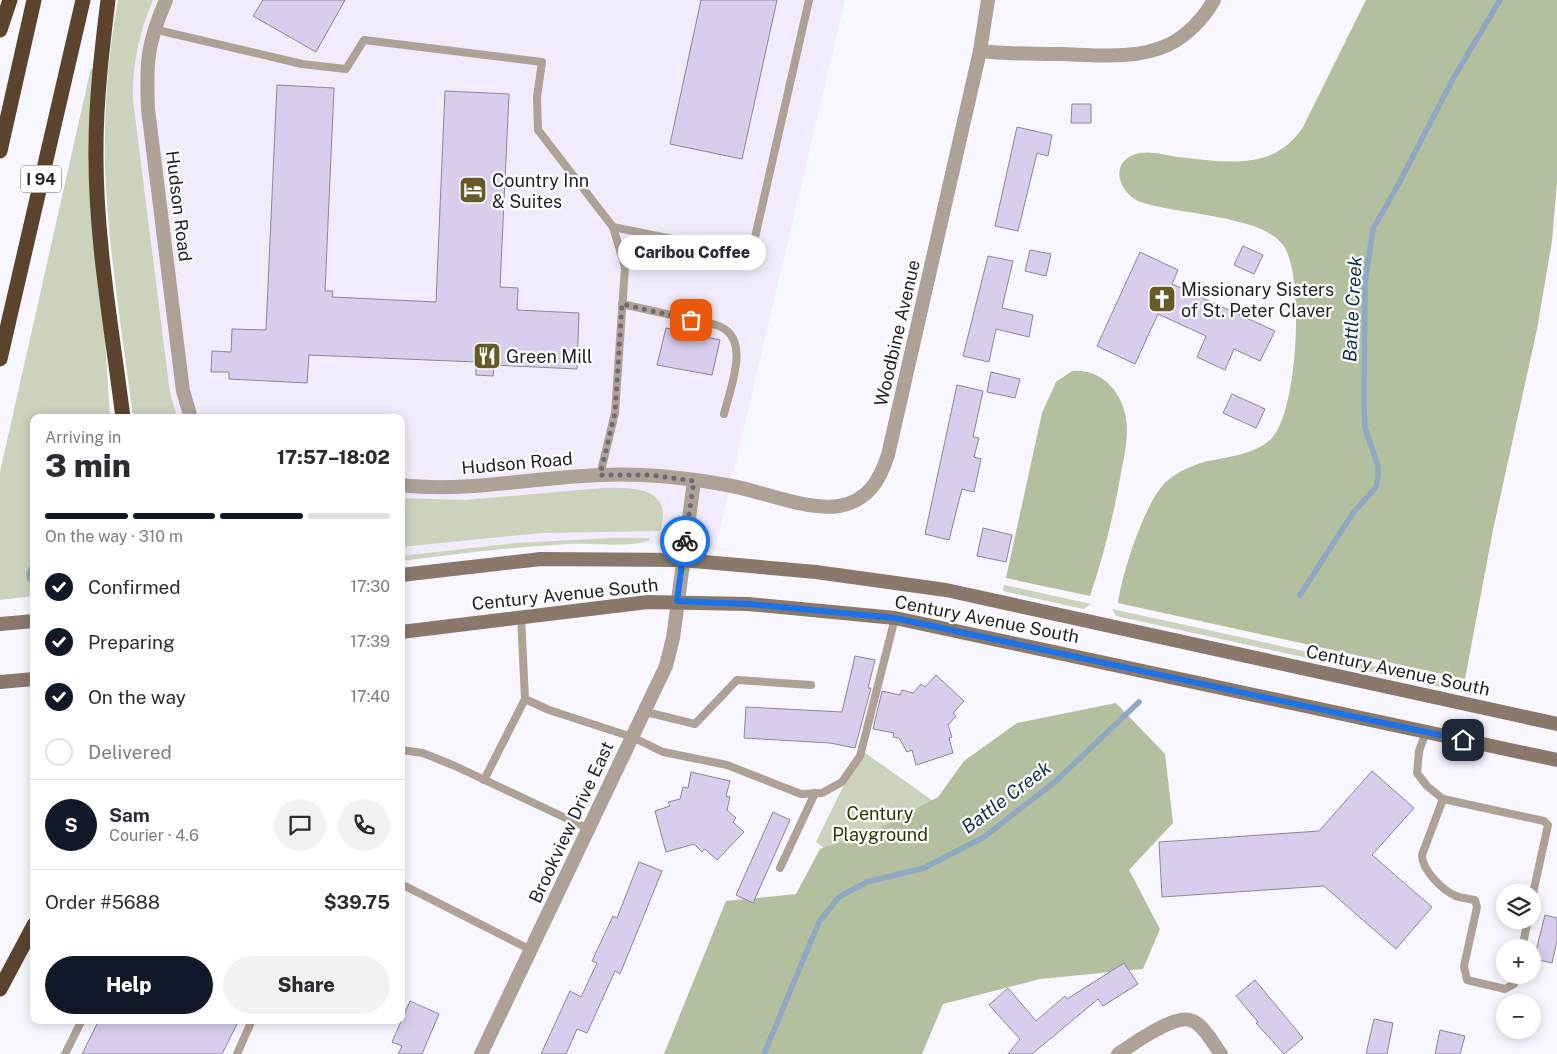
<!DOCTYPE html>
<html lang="en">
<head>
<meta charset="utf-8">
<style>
	body { margin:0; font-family:"Public Sans",sans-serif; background:#f2f2f3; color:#2b2b33; height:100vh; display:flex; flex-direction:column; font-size:19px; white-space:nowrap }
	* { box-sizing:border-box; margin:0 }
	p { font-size:16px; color:#7c7c81 }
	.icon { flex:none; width:28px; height:28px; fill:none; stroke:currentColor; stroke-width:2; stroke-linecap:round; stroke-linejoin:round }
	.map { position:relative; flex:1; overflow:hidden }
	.side { position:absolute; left:30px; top:414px; width:375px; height:610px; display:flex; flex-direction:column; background:#fff; border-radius:10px; box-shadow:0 2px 12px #0003 }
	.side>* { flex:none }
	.fabs { position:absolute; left:1496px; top:884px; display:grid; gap:10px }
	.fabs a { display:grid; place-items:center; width:45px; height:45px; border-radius:50%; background:#fff; box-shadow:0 2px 12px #0003; font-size:25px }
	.pin { position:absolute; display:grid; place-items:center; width:42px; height:42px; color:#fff; margin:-21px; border-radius:10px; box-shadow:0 2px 8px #0006 }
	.courier { position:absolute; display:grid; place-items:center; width:50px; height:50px; margin:-25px; border:4px solid #1a73e8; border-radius:50%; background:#fff; color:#222; box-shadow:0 1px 6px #0007 }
	.bubble { position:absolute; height:35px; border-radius:18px; background:#fff; box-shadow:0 2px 12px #0003; font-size:16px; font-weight:800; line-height:35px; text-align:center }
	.overview em { font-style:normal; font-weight:800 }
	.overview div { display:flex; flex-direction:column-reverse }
	.overview { display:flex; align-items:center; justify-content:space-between; height:85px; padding:0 15px }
	h1 { font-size:32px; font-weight:800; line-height:38px }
	.bar { display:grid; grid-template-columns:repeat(4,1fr); gap:8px 5px; align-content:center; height:60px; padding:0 15px }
	.bar i { height:6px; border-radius:4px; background:#e1e1e2 }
	.bar .current { background:#111827 }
	.bar p { grid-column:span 4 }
	.line { display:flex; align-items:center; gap:12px; padding:0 15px; border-top:1px solid #e1e1e2 }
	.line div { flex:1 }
	.round { display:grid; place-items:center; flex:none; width:52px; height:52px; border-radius:26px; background:#f2f2f3 }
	ol { padding:0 15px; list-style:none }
	li { display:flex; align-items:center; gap:15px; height:55px }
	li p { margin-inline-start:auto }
	li .icon { padding:5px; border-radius:50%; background:#111827; color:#fff; stroke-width:4 }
	li:last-child { color:#7c7c81 }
	li i { width:28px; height:28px; border:2px solid #e1e1e2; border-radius:50% }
	.action { display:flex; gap:10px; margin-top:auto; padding:10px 15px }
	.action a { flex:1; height:58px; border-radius:30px; background:#111827; color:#fff; font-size:20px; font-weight:800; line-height:58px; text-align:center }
	.action a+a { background:#f2f2f3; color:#2b2b33 }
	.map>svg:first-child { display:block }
</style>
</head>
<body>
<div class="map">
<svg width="1557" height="1054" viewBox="0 0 1557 1054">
	<rect width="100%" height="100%" fill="#f8f6fe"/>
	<path fill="#f1ebfb" d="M118,0H845L716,545L727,551L653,544L593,543L497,549L401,561V418L133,417L110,227L105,169L108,73Z"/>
	<g fill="#cbd3bc">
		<path d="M118,0H153C139,33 132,65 133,100L170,393L177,417H133C123,335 108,251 105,167C104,111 108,55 118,0Z"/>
		<path d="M91,68L95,69L89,126V184L103,309L110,417L34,418V596L0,600V472Z"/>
		<path d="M603,488C632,487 675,487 660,531L541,533L401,547V498L465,500Z"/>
		<path d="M612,538H649L650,540C630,548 588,543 566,544C511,547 456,554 401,561V556L516,543Z"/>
		<path d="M1004,585L1091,604L1083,609L1003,591Z"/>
		<path d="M1112,609L1463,686L1462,692L1116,616Z"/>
		<path d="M861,750L984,837L867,882L816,842Z"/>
	</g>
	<g fill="#b3bf9e">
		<path d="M1366,0H1557V182L1552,241L1537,329L1493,530L1465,679L1118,603C1122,574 1145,500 1167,481C1177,472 1191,466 1204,462C1226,457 1254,455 1271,439C1298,412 1304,280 1285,248C1282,243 1277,238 1272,235C1245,216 1175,213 1140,202C1116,191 1109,159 1140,153C1152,151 1166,155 1178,157C1225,162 1274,172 1303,127Z"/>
		<path d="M1072,371C1105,368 1127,398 1127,429C1127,446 1123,462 1120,478C1113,518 1103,558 1090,596L1006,578L1042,413L1056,382Z"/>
		<path d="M1116,703L1165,754L1173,823L1129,870L1160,929L1143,969L1040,979L943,1004L922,1054H664L726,901L796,894L820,849L872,832L938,797L964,761L1017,723Z"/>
	</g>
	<path fill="#8ea9c1" d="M34,556V583L28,581L26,574Z"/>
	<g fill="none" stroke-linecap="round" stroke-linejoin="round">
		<g stroke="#8ea9c1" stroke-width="5.5">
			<path d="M1300,595L1353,513L1376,487L1378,476V466L1365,428L1364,404L1365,283L1373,229L1397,187L1454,77L1500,0"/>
			<path d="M764,1054L819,922L839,897L867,882L924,868L984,837L1056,781L1139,702"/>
		</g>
	</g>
	<g fill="#d9cded" stroke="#8c8597">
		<path d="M263,0H345L316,52L253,16Z"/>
		<path d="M701,0H777L742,159L670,144Z"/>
		<path d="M277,85L334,88L325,291H333L332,297L436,302L445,91L509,94L500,287L518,288L517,310L579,313L577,369L494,365L493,376L476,375V362L309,355L307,383L229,379V372H211L212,351L231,352L232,329L266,330Z"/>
		<path d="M1072,104H1091V123H1071Z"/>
		<path d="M1017,127L1052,135L1048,156L1037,153L1018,231L995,226Z"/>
		<path d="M1243,246L1263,255L1254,274L1234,265Z"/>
		<path d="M1030,250L1051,254L1046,276L1025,271Z"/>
		<path d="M1140,252L1178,270L1172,284L1275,331L1260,361L1234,349L1225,370L1197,357L1206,336L1158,314L1135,364L1097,346Z"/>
		<path d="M988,256L1013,261L1002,308L1033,315L1029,337L996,329L989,362L963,356Z"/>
		<path d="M666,328L720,340L712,375L657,365Z"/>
		<path d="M991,372L1020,379L1015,398L987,392Z"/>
		<path d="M957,385L983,391L973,437L979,438L974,457L981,459L974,492L962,489L949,540L925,534Z"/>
		<path d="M1232,394L1265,409L1256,428L1223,413Z"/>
		<path d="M983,528L1012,535L1006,562L977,556Z"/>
		<path d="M855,656L875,660L868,688H871L855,748L830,743L744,738L746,707L842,712Z"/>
		<path d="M936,675L964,701L953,713L956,716L948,725L952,737L949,738L953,753L916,765L912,750L907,752L899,738L893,737L894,733L873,729L882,691L900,695L902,690L913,693L921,684L925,687Z"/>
		<path d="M1372,771L1414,808L1372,855L1432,907L1396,949L1324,886L1162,897L1159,842L1319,831Z"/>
		<path d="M691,772L730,781L726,796L730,797L727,810L736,818L733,822L744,832L717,860L705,849L702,852L694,844L666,852L655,811L670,806L668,802L680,799L683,787L688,788Z"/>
		<path d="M773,812L790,820L753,903L736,895Z"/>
		<path d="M639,862L662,871L620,974L615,971L587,1033L577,1029L566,1054H541L570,991L581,997L597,963L592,961L613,916L617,918Z"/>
		<path d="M1545,915L1557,918V941L1552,963L1534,959Z"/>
		<path d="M1124,963L1138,984L1103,1006L1098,999L1032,1054H1008L1020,1039L989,1005L1008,988L1036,1021L1065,996L1067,999Z"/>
		<path d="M1255,980L1303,1038L1284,1054L1256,1023L1258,1022L1236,996Z"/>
		<path d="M410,1001L439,1014L422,1054H398L402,1046L392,1042Z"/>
		<path d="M1374,1019L1393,1023L1387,1054H1366Z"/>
		<path d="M99,1020H239L222,1054H82Z"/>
		<path d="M1440,1030L1465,1036L1460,1054H1435Z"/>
	</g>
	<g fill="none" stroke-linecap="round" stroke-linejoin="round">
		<g stroke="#aea297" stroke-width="8">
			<path d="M153,29L302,64L346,69L364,40L542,62L537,97L538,130L613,227L625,267L615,413L600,475"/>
			<path d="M613,227L751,255L809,0"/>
			<path d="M622,304L716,325C753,336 730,388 724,414"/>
			<path d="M525,699L549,710L632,737L663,752L727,765L801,794L822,793L842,782L860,756L895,618"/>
			<path d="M646,712L695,724L737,680L811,685"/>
			<path d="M1426,732L1419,751L1417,773L1427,786L1443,799L1544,821L1548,825L1532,898"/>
			<path d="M401,750L423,753L455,766L589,829"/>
			<path d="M484,780L525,699L521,616"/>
			<path d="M1443,799L1422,855C1422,870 1442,890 1456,896C1461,898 1469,899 1475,900L1477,907L1464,966L1467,980L1505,989L1514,984L1515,975"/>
			<path d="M780,868L815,793"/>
			<path d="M401,884L531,950"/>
			<path d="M1522,948L1528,920"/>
			<path d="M65,1054L82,1020"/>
			<path d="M237,1054L252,1020"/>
		</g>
		<g stroke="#aea297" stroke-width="14">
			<path d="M166,0C147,44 146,62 148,109L183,391L191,418"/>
			<path d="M980,51C1007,54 1034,54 1061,54C1095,55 1136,60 1168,45C1187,36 1204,18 1214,0"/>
			<path d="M401,485C468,493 534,477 601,475C645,473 689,478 732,486C764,492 808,511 839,506C868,501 880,480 888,455L980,51L988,0"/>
			<path d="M481,1054L666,666L673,638L694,481"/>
			<path d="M1118,1054C1133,1044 1173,1015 1190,1020C1203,1023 1213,1044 1221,1054"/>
		</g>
		<g stroke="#8a796a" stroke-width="14">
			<path d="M401,575L541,559L682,560L816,572L946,590L1557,724"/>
			<path d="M0,624L34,621"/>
			<path d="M401,632L648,602L748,604L895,618L1557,760"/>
			<path d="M0,682L34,679"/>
		</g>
		<g stroke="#5b432e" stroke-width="15">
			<path d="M108,0C102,49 96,99 96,148C95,238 112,329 123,418"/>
			<path d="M0,30L10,0"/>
			<path d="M0,151L34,0"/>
			<path d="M0,359L83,0"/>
			<path d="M0,989L34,925"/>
		</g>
	</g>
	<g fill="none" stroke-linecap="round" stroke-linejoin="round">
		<path stroke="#6d6a72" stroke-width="5" stroke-dasharray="0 9" d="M685,541L694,481L650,475H600L615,413L622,304L691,320"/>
		<path stroke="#1a73e8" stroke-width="6" d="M685,541L677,601L748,604L895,618L1463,740"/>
	</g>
	<defs>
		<symbol id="hotel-square" viewBox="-11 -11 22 22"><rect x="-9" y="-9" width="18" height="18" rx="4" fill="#665a27" stroke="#fff"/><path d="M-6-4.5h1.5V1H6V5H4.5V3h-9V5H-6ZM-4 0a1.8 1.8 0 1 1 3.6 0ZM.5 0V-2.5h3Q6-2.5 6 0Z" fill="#fff"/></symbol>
		<symbol id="church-square" viewBox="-11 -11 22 22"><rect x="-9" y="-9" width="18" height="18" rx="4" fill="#665a27" stroke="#fff"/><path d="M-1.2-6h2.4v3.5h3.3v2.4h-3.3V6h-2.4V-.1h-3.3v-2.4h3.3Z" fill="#fff"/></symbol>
		<symbol id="restaurant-square" viewBox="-11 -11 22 22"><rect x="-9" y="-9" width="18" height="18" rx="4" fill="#665a27" stroke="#fff"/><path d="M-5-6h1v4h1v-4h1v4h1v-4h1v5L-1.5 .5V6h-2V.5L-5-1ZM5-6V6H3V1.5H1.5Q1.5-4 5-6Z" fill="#fff"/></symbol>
	</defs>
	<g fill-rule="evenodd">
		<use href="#hotel-square" x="457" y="174" width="32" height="32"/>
		<use href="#church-square" x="1146" y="283" width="32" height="32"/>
		<use href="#restaurant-square" x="471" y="340" width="32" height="32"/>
	</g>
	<g text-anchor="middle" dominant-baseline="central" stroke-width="4.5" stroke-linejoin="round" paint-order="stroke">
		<rect fill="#fff" stroke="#646268" stroke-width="1" x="21" y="165.5" width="40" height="27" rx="4"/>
		<g font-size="16" font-weight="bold" fill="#221f27">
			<text x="41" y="179">I 94</text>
		</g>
		<g font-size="18" fill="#221f27" stroke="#fff" text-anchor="start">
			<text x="492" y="180">Country Inn<tspan x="492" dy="21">&amp; Suites</tspan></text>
			<text x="1181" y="289">Missionary Sisters<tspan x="1181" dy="21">of St. Peter Claver</tspan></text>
			<text x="506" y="356">Green Mill</text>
		</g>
		<g font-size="18" fill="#221f27" stroke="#fff">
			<text transform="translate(179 206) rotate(83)">Hudson Road</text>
			<text transform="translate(897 333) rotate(-77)">Woodbine Avenue</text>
			<text transform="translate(517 463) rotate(-5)">Hudson Road</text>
			<text transform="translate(565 594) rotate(-6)">Century Avenue South</text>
			<text transform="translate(987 619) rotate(11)">Century Avenue South</text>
			<text transform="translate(1398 670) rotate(12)">Century Avenue South</text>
			<text transform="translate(571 822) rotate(-65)">Brookview Drive East</text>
		</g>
		<g font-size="18" fill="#2a3802" stroke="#fff">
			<text x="880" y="813">Century<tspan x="880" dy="21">Playground</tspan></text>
		</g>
		<g font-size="19" font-style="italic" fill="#0b2d47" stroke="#fff">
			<text transform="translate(1352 309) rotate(-87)">Battle Creek</text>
			<text transform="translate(1006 797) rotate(-37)">Battle Creek</text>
		</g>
	</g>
</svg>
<div class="fabs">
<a><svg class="icon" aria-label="layers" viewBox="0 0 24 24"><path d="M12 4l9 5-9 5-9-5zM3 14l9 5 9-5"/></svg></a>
<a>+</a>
<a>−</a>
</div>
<div class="pin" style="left:691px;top:320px;background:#ea580c"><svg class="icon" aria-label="bag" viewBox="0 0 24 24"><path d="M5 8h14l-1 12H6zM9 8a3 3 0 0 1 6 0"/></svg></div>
<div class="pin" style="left:1463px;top:740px;background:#1f2937"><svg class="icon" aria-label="home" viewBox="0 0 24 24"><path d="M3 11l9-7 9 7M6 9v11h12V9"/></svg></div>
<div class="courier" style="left:685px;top:541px"><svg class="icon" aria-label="bike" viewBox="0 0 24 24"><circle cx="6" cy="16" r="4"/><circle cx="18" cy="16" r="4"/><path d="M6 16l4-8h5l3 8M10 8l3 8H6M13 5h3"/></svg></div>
<div class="bubble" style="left:618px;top:235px;width:148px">Caribou Coffee</div>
<section class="side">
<div class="overview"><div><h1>3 min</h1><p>Arriving in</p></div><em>17:57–18:02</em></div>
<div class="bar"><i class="current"></i><i class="current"></i><i class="current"></i><i></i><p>On the way · 310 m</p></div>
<ol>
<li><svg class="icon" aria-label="check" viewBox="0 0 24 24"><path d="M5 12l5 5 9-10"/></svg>Confirmed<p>17:30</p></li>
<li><svg class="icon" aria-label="check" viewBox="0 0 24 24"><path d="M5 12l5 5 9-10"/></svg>Preparing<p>17:39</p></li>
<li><svg class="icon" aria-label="check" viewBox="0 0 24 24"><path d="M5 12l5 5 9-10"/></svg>On the way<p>17:40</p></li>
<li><i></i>Delivered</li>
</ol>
<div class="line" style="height:90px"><b class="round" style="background:#111827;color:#fff">S</b><div><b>Sam</b><p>Courier · 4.6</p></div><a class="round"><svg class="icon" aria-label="chat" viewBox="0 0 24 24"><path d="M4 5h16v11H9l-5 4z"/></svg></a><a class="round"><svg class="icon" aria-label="phone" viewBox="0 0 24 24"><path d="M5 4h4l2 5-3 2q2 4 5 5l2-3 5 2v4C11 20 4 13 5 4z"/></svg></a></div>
<div class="line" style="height:65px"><div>Order #5688</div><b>$39.75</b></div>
<div class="action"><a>Help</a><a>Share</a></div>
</section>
</div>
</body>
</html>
